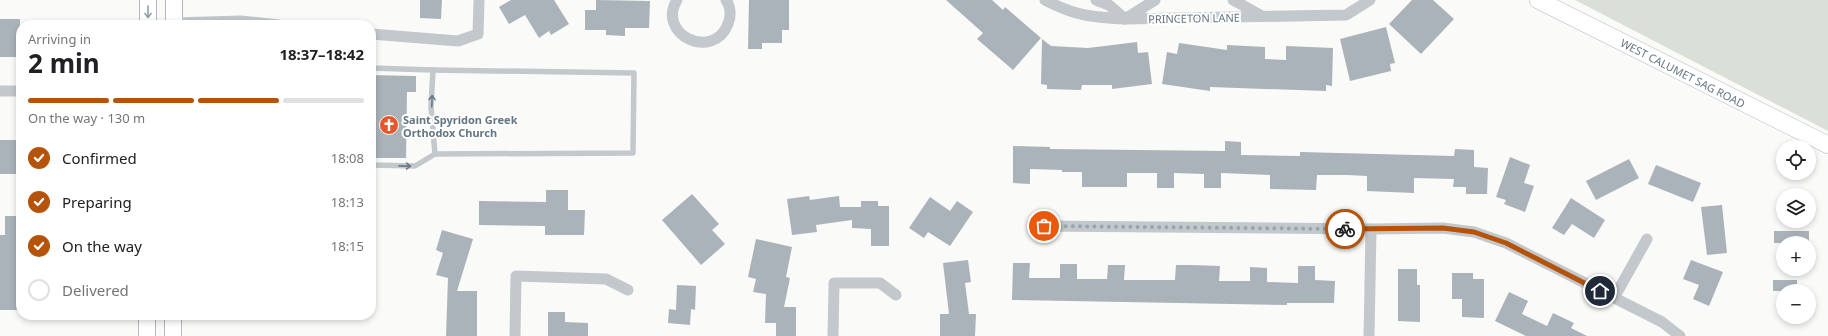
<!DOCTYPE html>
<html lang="en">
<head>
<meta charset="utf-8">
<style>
	body { margin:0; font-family:"Noto Sans",sans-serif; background:#f6f6f6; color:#202124; height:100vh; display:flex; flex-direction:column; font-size:15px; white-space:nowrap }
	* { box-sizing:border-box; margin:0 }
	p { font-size:13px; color:#757577 }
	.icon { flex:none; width:22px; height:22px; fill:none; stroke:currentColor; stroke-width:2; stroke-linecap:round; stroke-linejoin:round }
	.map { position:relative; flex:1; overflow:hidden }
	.side { position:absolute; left:16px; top:20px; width:360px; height:300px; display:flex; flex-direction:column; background:#fff; border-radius:16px; box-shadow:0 2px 6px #0003 }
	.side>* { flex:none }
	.controls { position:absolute; left:1776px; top:140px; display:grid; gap:8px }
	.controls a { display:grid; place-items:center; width:40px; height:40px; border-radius:50%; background:#fff; box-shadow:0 2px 6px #0003; font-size:20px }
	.pin { position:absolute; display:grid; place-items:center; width:34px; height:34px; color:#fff; margin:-17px; border:2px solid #fff; border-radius:50%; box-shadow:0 1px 4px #0007 }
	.courier { position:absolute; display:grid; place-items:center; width:40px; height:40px; margin:-20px; border:3px solid #b45309; border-radius:50%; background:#fff; color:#222; box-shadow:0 1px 5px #0007 }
	.head em { font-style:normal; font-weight:700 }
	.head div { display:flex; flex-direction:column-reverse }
	.head { display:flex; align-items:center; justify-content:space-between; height:68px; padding:0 12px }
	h1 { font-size:26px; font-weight:700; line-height:30px }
	.bar { display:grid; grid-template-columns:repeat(4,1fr); gap:6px 4px; align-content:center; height:48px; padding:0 12px }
	.bar i { height:5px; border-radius:3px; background:#e0e0e0 }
	.bar .active { background:#b45309 }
	.bar p { grid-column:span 4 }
	ol { padding:0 12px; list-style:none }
	li { display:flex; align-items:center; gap:12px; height:44px }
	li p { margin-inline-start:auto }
	li .icon { padding:4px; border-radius:50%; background:#b45309; color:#fff; stroke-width:4 }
	li:last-child { color:#757577 }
	li i { width:22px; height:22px; border:2px solid #e0e0e0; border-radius:50% }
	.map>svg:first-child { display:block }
</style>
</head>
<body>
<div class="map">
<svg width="1828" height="336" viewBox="0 0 1828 336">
	<rect width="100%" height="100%" fill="#fafaf8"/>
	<path fill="#dadfd7" d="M1575,0H1828V131Z"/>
	<g fill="#aab3b9">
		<path d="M420,0H442L441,19L420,18Z"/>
		<path d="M511,0H554L569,24L551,35L549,31L539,38L525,15L509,24L499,7Z"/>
		<path d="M596,0L650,1L649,28H625V36L606,35V30H585V10H596Z"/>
		<path d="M749,0H789V30H782V43H762V49H748Z"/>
		<path d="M946,0H992L1003,10L1005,7L1041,38L1013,70L977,39L983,33Z"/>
		<path d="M1412,0H1433L1454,19L1421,54L1389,24Z"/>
		<path d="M0,19H20L19,57H0Z"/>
		<path d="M1386,27L1395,63L1390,64L1391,71L1350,81L1340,39Z"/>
		<path d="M1042,39L1051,46L1088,48L1137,42L1138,53L1148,52L1152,84L1112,89V85H1082L1081,90L1047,89V85L1041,84Z"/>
		<path d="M1179,43L1227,50V45L1265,47V59L1286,60V46L1333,48L1332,86L1326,85V91L1210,87V91L1162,84L1167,52L1177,54Z"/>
		<path d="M371,75L416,76V92H407L406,158H371Z"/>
		<rect x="0" y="140" width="21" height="34"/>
		<path d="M1225,141L1241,142V155L1300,156V152L1454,156L1455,149L1474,150V167L1488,168L1487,194H1466V187H1453L1454,179L1414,178V193L1367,191V176L1347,175H1317L1316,190L1270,189V175L1221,173V188H1204V174L1174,173V188H1157V173H1127V187H1082V172H1062V170L1030,169V184L1013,183V146L1050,147V149L1225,151Z"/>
		<path d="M1510,157L1530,165L1524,183L1534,186L1525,212L1504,204L1506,200L1496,197Z"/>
		<path d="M1629,159L1639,178L1596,200L1586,181Z"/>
		<path d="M1656,165L1701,183L1693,202L1648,184Z"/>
		<path d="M546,190H568V210H585L584,235H545V226L479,225V201L546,202Z"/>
		<path d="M692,194L719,224L712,230L725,244L701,265L662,220Z"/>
		<path d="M809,196L810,200L839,196L840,207H861V201H878V206H889V246H871V229L852,228V220L816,225L817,232L792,235L787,199Z"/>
		<path d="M930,197L950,211L957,201L973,212L950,246L928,232L924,238L909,228Z"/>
		<path d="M1571,198L1605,220L1594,238L1572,224L1564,235L1552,228Z"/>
		<path d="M1722,205L1727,253L1707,255L1701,207Z"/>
		<path d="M5,216H21V310H0V235H5Z"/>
		<path d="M442,230L473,239L457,291H477V336H446L448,278L436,275L443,253L436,250Z"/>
		<rect x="1774" y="231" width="35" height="12"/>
		<path d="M756,239L792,247L786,277L790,278L784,307H796V336H776V323H765L766,294L753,292L756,279L748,277Z"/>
		<path d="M968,260L971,282L965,283L969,314H976L975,336H940V314H949L943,263Z"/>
		<path d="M1691,260L1723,272L1709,306L1693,299L1699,285L1683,279Z"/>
		<path d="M1013,263H1030L1029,278H1060V264H1077V279H1107L1108,265H1125L1124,280H1175L1176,265H1192L1220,266L1219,281H1250V267L1267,268V282L1298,283V266H1315V280L1335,281L1334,303H1287V305L1012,300Z"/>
		<path d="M1398,269H1417V285H1420V322L1398,321Z"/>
		<path d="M1452,273H1473V279H1484V318L1462,317V299H1452Z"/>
		<rect x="1773" y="280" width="24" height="11"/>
		<path d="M677,285L696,286L695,310L691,309L690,325L668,323L669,309L676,310Z"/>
		<path d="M1509,292L1528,301L1522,314L1547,326L1553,313L1574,323L1571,328L1587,336H1526L1495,321Z"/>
		<path d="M548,312H565V322L588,323V336H548Z"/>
	</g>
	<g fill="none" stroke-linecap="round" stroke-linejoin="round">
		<defs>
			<g id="secondary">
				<path d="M148,25V0"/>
				<path d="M174,25V0"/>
				<path d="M147,336V315"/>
				<path d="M173,336V315"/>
			</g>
			<path id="primary" d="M1538,0L1828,145"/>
		</defs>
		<use href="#secondary" stroke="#b3babf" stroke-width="18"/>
		<use href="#primary" stroke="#b5babe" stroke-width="18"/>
		<g stroke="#c3c8cc" stroke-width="5.5">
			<path d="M371,68L433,70L431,107L435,154"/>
			<path d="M371,165L415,166L435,154L633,153L634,73L433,70"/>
		</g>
		<g stroke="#c3c8cc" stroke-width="11">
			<path d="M677,0C656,34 713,62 728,24C731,16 731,7 726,0"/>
			<path d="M1045,0C1076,16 1091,17 1125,19L1346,15L1370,0"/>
			<path d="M1096,0L1109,5L1125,19L1155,0"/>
			<path d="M1233,0L1262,16"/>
			<path d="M174,23L241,21L279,25"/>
			<path d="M371,34L458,41L478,34L479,0"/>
			<path d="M0,91H21"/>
			<path d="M1043,226L1371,229L1443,228L1474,232L1506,243L1662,322L1680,336"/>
			<path d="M1614,298L1647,239"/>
			<path d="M515,336L516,276L606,279L628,290"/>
			<path d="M833,336L834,283H880L896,295"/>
			<path d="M1369,336L1371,229"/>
		</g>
		<use href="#secondary" stroke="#fff" stroke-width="16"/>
		<use href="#primary" stroke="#fff" stroke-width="17"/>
	</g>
	<defs><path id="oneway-shaft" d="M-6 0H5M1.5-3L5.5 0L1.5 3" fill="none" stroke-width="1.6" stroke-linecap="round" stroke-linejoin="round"/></defs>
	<use stroke="#939fa8" href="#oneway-shaft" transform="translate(148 12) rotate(90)"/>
	<g stroke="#6a7a87">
		<use href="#oneway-shaft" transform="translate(432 101) rotate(-88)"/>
		<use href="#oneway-shaft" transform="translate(405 166) rotate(1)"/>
	</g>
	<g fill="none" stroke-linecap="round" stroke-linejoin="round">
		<path stroke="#99a4ac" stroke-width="4" stroke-dasharray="0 7.2" d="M1044,226L1345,229"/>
		<path stroke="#b45309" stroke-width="5" d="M1345,229L1443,228L1474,232L1506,243L1600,291"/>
	</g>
	<defs>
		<symbol id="church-disc" viewBox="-11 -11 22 22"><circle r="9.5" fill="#e4572e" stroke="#fff"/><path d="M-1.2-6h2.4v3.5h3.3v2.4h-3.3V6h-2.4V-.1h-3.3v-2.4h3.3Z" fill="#fff"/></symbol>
	</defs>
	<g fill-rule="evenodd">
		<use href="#church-disc" x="378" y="114" width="22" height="22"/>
	</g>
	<g text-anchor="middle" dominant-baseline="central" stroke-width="4" stroke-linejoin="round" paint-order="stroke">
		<g font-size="11" fill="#657683" stroke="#fff">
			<text transform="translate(1194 18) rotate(-1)">PRINCETON LANE</text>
			<text transform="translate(1683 73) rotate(27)">WEST CALUMET SAG ROAD</text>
		</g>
		<g font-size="11" font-weight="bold" fill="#657683" stroke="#fff" text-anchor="start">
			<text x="403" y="119">Saint Spyridon Greek<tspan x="403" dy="13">Orthodox Church</tspan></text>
		</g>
	</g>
</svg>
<div class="controls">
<a><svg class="icon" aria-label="locate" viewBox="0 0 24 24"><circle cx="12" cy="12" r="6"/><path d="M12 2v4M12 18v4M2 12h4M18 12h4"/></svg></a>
<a><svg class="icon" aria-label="layers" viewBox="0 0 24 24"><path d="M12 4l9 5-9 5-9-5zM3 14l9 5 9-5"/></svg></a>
<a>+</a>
<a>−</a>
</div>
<div class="pin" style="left:1044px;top:226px;background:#ea580c"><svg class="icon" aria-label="bag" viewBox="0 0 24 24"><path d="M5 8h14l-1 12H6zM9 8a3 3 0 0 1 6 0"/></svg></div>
<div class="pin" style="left:1600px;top:291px;background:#1f2937"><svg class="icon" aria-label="home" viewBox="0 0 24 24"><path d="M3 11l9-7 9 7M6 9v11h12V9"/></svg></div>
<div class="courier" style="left:1345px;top:229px"><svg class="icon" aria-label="bike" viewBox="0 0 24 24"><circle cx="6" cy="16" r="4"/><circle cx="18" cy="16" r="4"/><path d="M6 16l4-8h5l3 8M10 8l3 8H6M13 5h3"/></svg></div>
<section class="side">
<div class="head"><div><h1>2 min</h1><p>Arriving in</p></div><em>18:37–18:42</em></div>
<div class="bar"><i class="active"></i><i class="active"></i><i class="active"></i><i></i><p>On the way · 130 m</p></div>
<ol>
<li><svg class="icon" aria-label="check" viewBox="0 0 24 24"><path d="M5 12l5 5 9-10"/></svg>Confirmed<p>18:08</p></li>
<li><svg class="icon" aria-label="check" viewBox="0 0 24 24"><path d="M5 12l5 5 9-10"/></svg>Preparing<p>18:13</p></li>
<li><svg class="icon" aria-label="check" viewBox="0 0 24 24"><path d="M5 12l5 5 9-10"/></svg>On the way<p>18:15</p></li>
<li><i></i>Delivered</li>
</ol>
</section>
</div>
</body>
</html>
